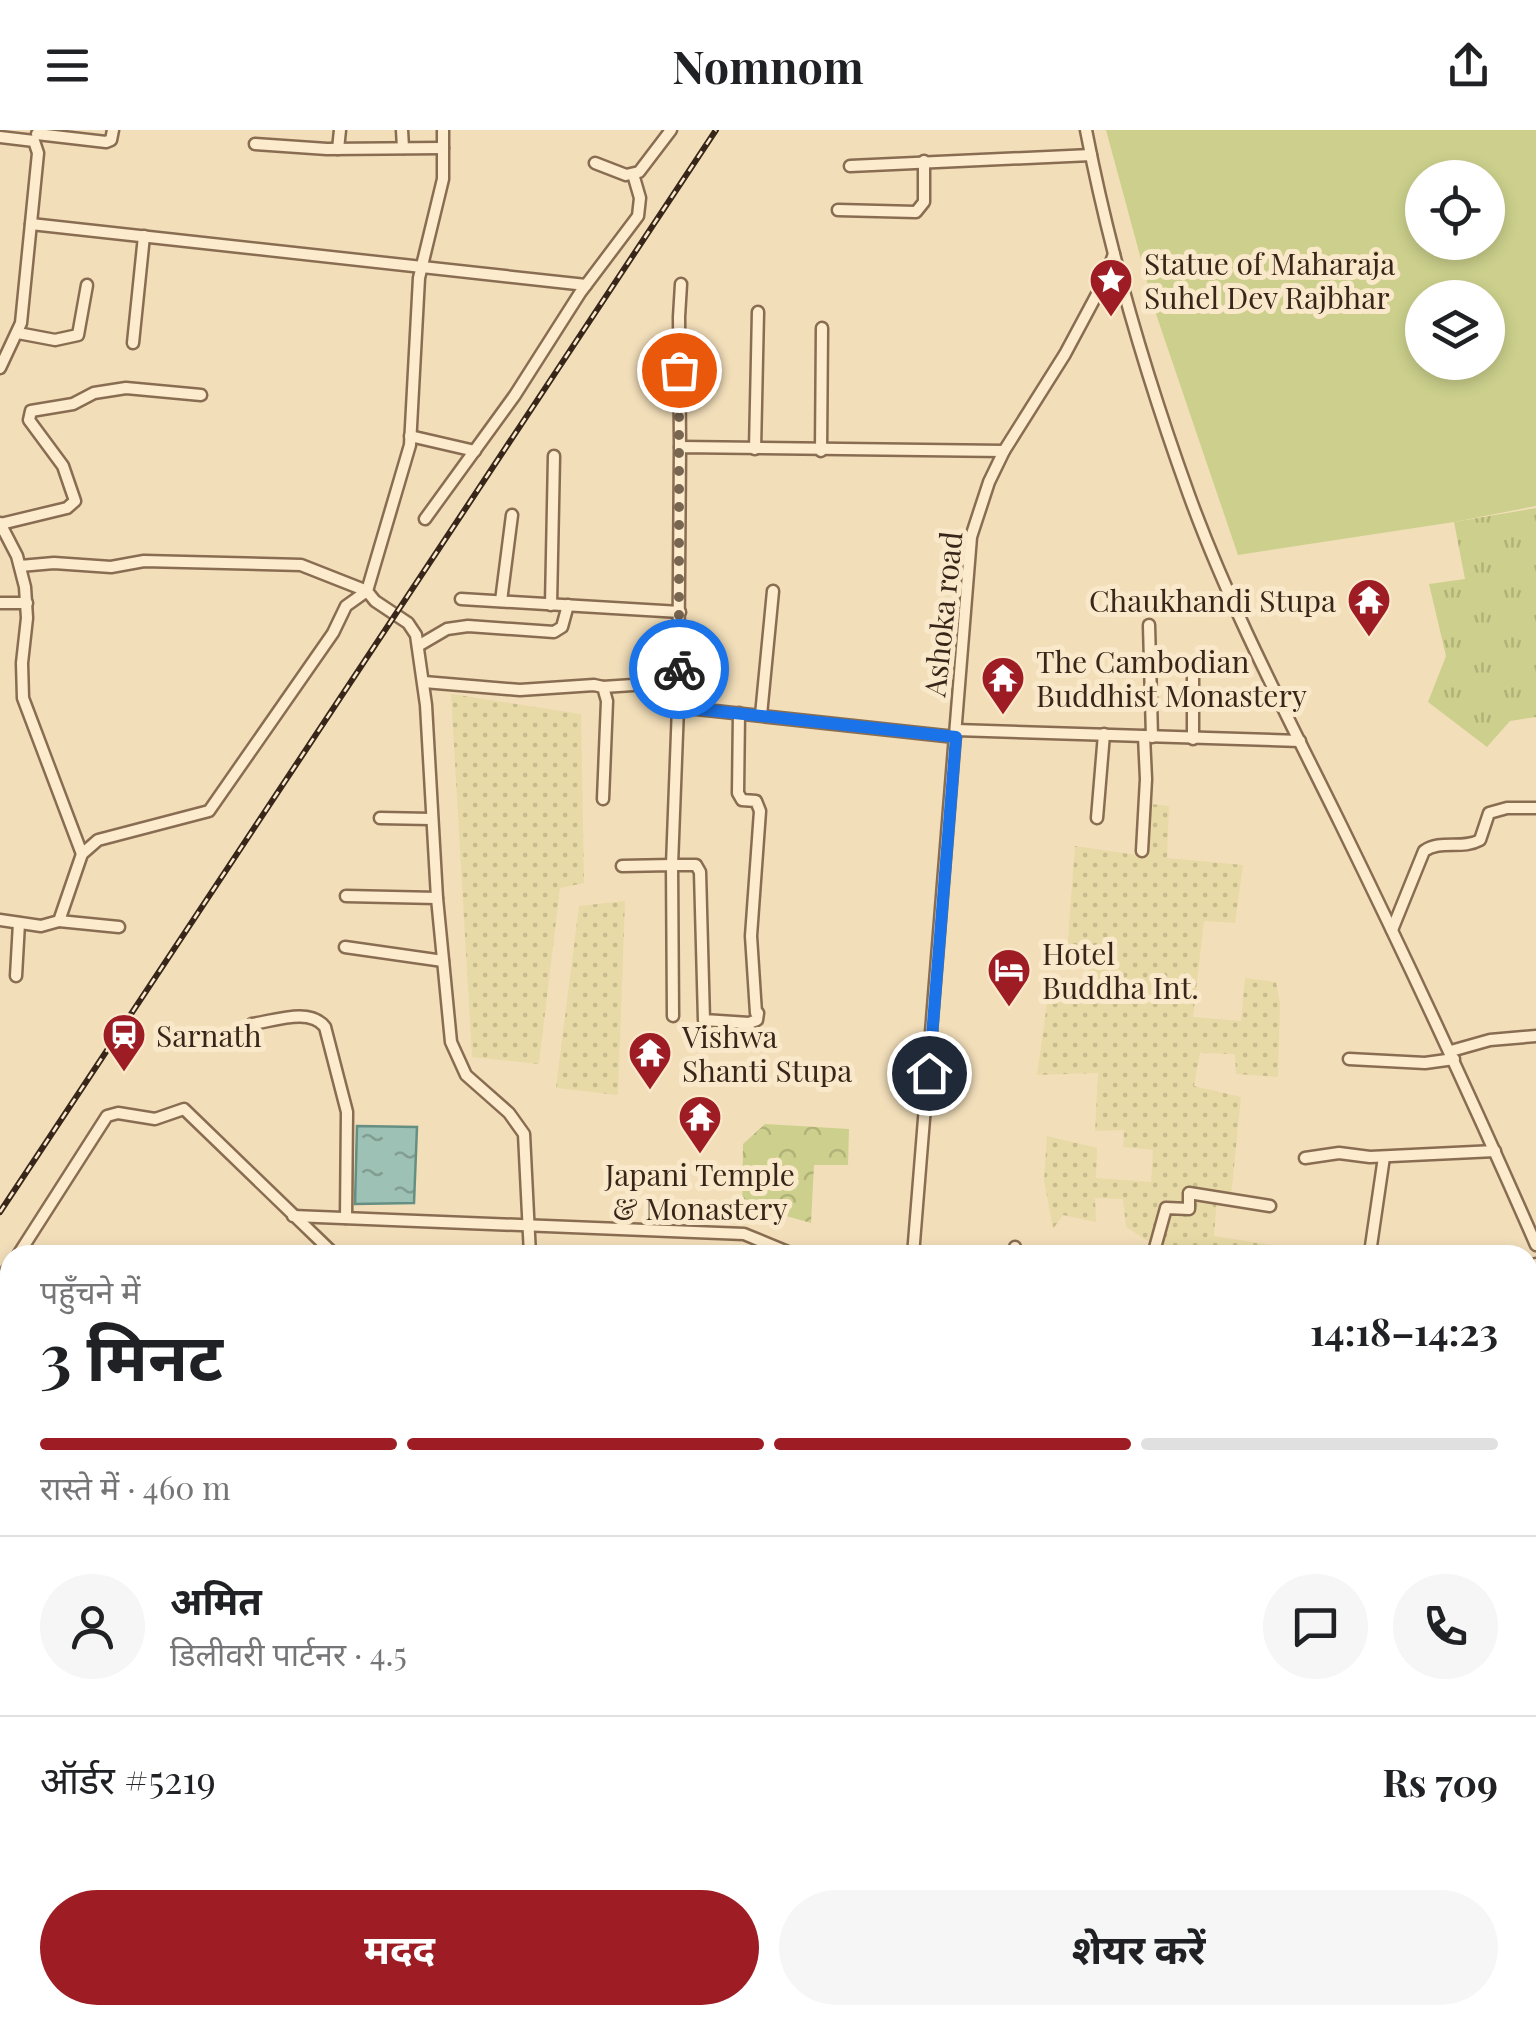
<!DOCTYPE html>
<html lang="hi">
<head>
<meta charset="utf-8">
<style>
	body { margin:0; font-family:"Playfair Display","Noto Sans Devanagari",serif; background:#f6f6f6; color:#202124; height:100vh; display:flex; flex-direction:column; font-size:38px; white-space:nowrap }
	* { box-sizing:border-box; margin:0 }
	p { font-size:32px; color:#757577 }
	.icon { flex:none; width:55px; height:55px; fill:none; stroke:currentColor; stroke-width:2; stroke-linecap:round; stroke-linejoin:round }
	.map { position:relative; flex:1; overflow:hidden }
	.panel { position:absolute; left:0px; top:1115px; width:1538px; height:780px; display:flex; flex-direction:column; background:#fff; border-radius:30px 30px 0 0; box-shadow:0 5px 15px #0003 }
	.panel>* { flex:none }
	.controls { position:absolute; left:1405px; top:30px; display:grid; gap:20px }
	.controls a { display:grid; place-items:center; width:100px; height:100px; border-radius:50%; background:#fff; box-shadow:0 5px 15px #0003; font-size:50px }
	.pin { position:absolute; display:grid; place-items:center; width:85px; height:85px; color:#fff; margin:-42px; border:5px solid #fff; border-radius:50%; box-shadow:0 2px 10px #0007 }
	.courier { position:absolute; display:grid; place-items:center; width:100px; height:100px; margin:-50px; border:8px solid #1a73e8; border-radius:50%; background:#fff; color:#222; box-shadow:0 2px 12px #0007 }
	.summary em { font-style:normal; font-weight:700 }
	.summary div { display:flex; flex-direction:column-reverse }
	.summary { display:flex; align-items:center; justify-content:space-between; height:170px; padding:0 40px }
	h1 { font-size:65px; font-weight:700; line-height:75px }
	.bar { display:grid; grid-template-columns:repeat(4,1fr); gap:15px 10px; align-content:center; height:120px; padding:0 40px }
	.bar i { height:12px; border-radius:8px; background:#e0e0e0 }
	.bar .current { background:#9e1d25 }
	.bar p { grid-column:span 4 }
	.line { display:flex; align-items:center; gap:25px; padding:0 40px; border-top:2px solid #e0e0e0 }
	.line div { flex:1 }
	.round { display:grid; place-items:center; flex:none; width:105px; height:105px; border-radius:52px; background:#f6f6f6 }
	.button { display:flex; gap:20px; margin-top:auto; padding:20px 40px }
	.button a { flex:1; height:115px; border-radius:60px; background:#9e1d25; color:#fff; font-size:40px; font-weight:700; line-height:115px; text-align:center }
	.button a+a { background:#f6f6f6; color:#202124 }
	header { display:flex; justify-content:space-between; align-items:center; height:130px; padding:0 40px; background:#fff; font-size:45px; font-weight:700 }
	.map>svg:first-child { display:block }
</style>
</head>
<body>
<header><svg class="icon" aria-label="menu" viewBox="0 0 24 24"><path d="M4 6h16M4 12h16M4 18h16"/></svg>Nomnom<svg class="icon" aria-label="share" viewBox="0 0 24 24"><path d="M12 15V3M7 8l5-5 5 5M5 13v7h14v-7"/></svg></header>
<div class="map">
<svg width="1536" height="1895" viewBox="0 0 1536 1895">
	<defs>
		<pattern id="farmland-dots" width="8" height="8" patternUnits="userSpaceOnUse" patternTransform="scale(2.5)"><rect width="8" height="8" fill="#e8daa6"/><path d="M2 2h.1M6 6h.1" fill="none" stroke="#c8bb8e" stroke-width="1.8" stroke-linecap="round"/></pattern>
		<pattern id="forest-crowns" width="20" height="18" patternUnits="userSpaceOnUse" patternTransform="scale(2.5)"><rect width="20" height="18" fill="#ccd08c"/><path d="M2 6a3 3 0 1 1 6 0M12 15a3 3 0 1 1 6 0" fill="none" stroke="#b0b278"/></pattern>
		<pattern id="park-tufts" width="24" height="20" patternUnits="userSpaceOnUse" patternTransform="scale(2.5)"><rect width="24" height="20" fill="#ccd08c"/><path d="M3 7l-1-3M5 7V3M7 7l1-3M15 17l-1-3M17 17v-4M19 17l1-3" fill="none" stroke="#b0b278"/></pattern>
		<pattern id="water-ripples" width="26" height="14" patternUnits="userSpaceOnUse" patternTransform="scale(2.5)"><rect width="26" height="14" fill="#9ec1b5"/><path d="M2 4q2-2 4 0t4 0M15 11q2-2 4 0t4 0" fill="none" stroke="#829d92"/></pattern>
	</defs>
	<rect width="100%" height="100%" fill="#f2deb9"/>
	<g fill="url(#farmland-dots)">
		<path d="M451,564L581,584L584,753L560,758L539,934L472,927Z"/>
		<path d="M1151,674L1169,676L1167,728L1243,735L1235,793L1204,791L1193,887L1241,891L1245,848L1276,852L1280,873L1278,947L1236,944L1235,924L1200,923L1194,956L1241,967L1231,1068L1217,1066L1214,1106L1278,1116L1279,1125H1170L1126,1097L1123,1069L1095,1068L1096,1092L1063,1085L1053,1099L1044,1050L1047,1006L1097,1018L1096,1048L1151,1052L1153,1020L1123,1017L1124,1000L1095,1001L1098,943L1037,945L1050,852L1087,854L1089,822L1067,821L1075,716L1143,726Z"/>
		<path d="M625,771L618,965L556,958L579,776Z"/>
	</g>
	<path fill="#ccd08c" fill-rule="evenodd" d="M1106,0H1536V376L1454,392L1238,425L1155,181ZM1422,48H1488V112H1422ZM1422,168H1488V232H1422Z"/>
	<path fill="url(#forest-crowns)" d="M765,994L849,999L848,1035H814L811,1093L772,1082L742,1087L743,1014Z"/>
	<g fill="url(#park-tufts)">
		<path d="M1536,378V587L1510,591L1487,617L1428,572L1446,526L1429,454L1465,449L1454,392Z"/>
		<path d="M1528,1297H1536V1445L1528,1446Z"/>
		<path d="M1536,1474V1895H1240L1238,1885H1528V1475Z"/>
		<path d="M1014,1885H1174L1069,1895H1021Z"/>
	</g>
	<g fill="url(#water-ripples)" stroke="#658f83" stroke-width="2.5">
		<path d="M357,996L417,997L414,1073L355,1074Z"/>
		<path d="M1247,1885H1315L1333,1889L1442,1895H1247Z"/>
	</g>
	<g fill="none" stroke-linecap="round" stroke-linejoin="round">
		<defs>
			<g id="minor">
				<path d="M402,0L403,18"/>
				<path d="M443,0V49L419,148L410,315L367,461L375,471L408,493L416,505L426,575L437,768L451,912L466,945L509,983L524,1004L530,1125"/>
				<path d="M1086,0C1110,124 1146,246 1189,365C1230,478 1288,587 1341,695C1409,834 1474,973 1536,1115"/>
				<path d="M37,4L106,12L111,10L113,0"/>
				<path d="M0,7L34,11L38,23L21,193L0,238"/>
				<path d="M255,14L327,19L443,18"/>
				<path d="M338,19L340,0"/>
				<path d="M595,33L626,45L639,42L671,0"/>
				<path d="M850,36L1091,25"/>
				<path d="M838,80L916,82L924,72V31"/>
				<path d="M31,94L586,155"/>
				<path d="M18,203L55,210L78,205L87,155"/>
				<path d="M133,213L144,106"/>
				<path d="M410,306L475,321"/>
				<path d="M680,317L679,187L681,154"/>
				<path d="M755,319L758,182"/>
				<path d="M821,321L822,198"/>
				<path d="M425,389L515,265L580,163L638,86L640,68L633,44"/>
				<path d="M0,393L17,426L25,457L27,488L22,533L23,568L82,724"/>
				<path d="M1,394L67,378L75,371L63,336L29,290L31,281L73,274L94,263L126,258L201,265"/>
				<path d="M461,469L680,482"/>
				<path d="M501,471L512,385"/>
				<path d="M0,473H27"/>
				<path d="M551,475L554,326"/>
				<path d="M1149,495L1152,607"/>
				<path d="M418,516L447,499L468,496L554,502L562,497L568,475"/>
				<path d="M424,552L520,560L594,555L603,557L607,571L603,669"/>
				<path d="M603,557L678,552"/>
				<path d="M678,577L672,735H696L700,742L704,890L749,893L757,890L758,883"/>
				<path d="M739,583L738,663L742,670L756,671L760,681L751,806L756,883"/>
				<path d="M761,585L773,461"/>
				<path d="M956,600L1300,611"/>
				<path d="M955,607L678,577L680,317L1004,321"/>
				<path d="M1193,609V536"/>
				<path d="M380,688L431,689"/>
				<path d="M1097,688L1104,604"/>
				<path d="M1142,721L1146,649L1144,606"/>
				<path d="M622,736L672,735L673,886"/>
				<path d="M346,766L437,768"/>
				<path d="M0,790L41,796L59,791L82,724L98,710L209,681L333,503L346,476L367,461L301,435L144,431L111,437L54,433L20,436"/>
				<path d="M59,791L119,797"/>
				<path d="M1392,800L1424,721C1441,709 1462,720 1480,710L1489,683L1507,678H1536"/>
				<path d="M345,817L443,831"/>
				<path d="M16,846L19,793"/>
				<path d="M252,894C274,891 310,877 325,897L347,982L346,1088"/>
				<path d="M1451,921L1490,910L1536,906"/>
				<path d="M1349,929L1425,933L1454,929"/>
				<path d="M1305,1028L1339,1023L1370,1027L1495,1021"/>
				<path d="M293,1086L744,1104L795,1125"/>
				<path d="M1371,1116L1384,1027"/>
				<path d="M18,1125L107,986L118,983L155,989L184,979L335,1125"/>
				<path d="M913,1125L971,407L989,352L1004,321L1065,224L1103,153L1114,124"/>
				<path d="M1015,1125V1117"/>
				<path d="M1153,1125L1166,1078L1189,1079V1063L1270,1076"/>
				<path d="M1528,1136L1536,1134"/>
				<path d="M0,1149L10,1136"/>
				<path d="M0,1327L10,1389"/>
				<path d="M0,1403H10"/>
				<path d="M1528,1461H1536"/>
				<path d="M0,1652L10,1647"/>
				<path d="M0,1770L10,1768"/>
				<path d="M631,1895L651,1885"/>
			</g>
		</defs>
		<use href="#minor" stroke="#896d52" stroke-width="15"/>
		<use href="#minor" stroke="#fcebcc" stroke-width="10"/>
		<defs>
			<path id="rail" d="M0,1082L716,0"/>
		</defs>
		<use href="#rail" stroke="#372619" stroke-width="6"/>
		<use href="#rail" stroke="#f9e8c9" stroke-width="2.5" stroke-dasharray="8" stroke-linecap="butt"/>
	</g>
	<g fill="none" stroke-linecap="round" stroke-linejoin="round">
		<path stroke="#786651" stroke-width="10" stroke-dasharray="0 18" d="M679,539V240"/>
		<path stroke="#1a73e8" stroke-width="12" d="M679,539L678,577L956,607L929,943"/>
	</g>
	<defs>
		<symbol id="sight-pin" viewBox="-11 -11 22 30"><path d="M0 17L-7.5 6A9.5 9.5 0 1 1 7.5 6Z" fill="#9e1d25" stroke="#f9e8c9"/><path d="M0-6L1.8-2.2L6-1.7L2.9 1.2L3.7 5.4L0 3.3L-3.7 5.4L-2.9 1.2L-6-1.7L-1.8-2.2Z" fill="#fff"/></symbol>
		<symbol id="temple-pin" viewBox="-11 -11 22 30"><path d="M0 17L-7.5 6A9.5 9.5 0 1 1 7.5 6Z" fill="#9e1d25" stroke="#f9e8c9"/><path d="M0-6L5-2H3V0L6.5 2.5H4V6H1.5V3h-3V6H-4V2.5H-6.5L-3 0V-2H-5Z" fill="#fff"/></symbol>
		<symbol id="hotel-pin" viewBox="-11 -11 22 30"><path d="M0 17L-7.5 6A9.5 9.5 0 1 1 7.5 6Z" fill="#9e1d25" stroke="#f9e8c9"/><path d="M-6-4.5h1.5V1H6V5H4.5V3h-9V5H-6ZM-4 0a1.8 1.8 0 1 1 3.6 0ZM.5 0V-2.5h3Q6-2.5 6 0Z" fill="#fff"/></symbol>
		<symbol id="station-pin" viewBox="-11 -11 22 30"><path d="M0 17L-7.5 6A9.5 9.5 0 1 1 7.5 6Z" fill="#9e1d25" stroke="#f9e8c9"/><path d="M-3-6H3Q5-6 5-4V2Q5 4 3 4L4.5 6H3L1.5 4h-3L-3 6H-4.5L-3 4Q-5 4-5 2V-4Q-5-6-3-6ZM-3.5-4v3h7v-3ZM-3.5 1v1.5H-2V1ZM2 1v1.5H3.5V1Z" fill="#fff"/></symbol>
	</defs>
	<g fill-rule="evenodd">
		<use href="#sight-pin" x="1086" y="125" width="50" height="68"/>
		<use href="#temple-pin" x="1344" y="445" width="50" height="68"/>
		<use href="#temple-pin" x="978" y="523" width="50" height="68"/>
		<use href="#hotel-pin" x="984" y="815" width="50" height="68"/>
		<use href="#station-pin" x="99" y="880" width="50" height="68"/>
		<use href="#temple-pin" x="625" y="898" width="50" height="68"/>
		<use href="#temple-pin" x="675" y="962" width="50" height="68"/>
	</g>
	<g text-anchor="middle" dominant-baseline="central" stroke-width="10" stroke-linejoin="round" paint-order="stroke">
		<g font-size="30" fill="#372619" stroke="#f9e8c9" text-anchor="start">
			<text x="1144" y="133">Statue of Maharaja<tspan x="1144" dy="34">Suhel Dev Rajbhar</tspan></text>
			<text x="1336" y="470" text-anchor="end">Chaukhandi Stupa</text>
			<text x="1036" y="531">The Cambodian<tspan x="1036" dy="34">Buddhist Monastery</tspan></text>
			<text x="1042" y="823">Hotel<tspan x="1042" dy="34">Buddha Int.</tspan></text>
			<text x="156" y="905">Sarnath</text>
			<text x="682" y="906">Vishwa<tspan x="682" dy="34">Shanti Stupa</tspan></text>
			<text x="700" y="1044" text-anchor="middle">Japani Temple<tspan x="700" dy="34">&amp; Monastery</tspan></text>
		</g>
		<g font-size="30" fill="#372619" stroke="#f9e8c9">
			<text transform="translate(942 484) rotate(-84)">Ashoka road</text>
		</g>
	</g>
</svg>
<div class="controls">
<a><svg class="icon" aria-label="locate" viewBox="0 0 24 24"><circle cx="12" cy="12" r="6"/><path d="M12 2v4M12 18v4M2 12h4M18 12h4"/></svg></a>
<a><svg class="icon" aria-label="layers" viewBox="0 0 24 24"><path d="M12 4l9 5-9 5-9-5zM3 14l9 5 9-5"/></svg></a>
</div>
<div class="pin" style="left:679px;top:240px;background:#ea580c"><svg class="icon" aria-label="bag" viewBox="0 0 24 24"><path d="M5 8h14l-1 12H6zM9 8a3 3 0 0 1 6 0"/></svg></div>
<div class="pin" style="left:929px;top:943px;background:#1f2937"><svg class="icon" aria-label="home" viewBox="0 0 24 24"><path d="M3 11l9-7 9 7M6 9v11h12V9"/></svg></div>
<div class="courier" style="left:679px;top:539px"><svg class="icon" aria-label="bike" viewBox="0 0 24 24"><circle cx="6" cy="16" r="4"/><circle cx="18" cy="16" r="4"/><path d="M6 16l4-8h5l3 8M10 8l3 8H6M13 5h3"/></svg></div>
<section class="panel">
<div class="summary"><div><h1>3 मिनट</h1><p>पहुँचने में</p></div><em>14:18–14:23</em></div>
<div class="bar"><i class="current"></i><i class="current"></i><i class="current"></i><i></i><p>रास्ते में · 460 m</p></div>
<div class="line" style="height:180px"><a class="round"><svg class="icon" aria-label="person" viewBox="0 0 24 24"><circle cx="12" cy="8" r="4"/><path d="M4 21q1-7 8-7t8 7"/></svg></a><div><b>अमित</b><p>डिलीवरी पार्टनर · 4.5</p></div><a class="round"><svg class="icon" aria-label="chat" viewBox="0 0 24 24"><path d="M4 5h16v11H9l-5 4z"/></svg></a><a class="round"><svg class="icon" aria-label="phone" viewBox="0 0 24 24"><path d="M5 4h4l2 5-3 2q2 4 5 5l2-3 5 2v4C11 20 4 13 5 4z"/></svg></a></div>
<div class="line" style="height:130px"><div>ऑर्डर #5219</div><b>Rs 709</b></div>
<div class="button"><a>मदद</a><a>शेयर करें</a></div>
</section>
</div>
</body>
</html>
